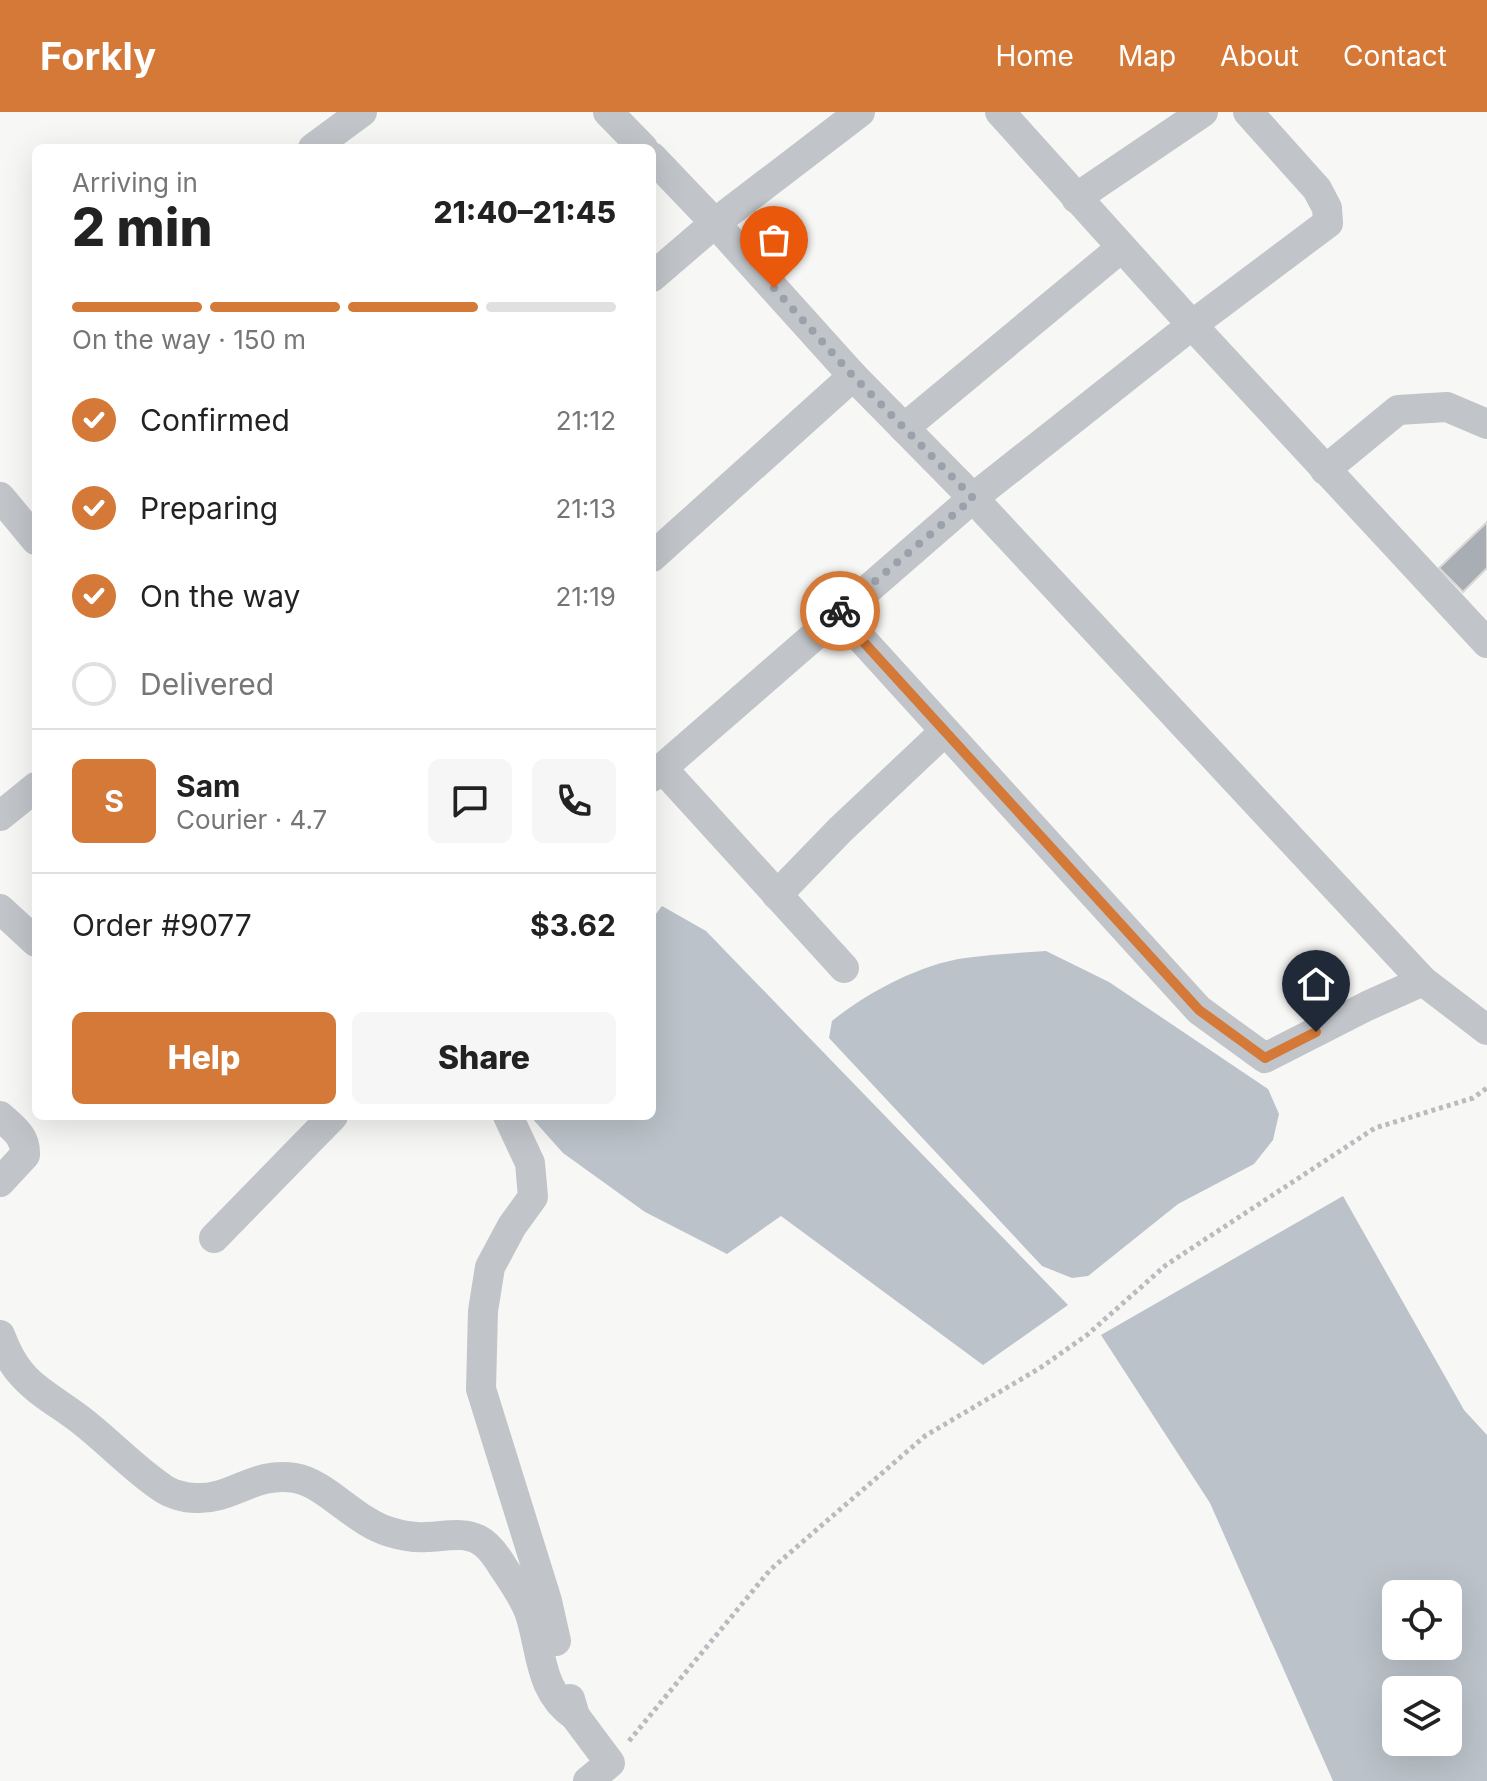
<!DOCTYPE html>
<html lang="en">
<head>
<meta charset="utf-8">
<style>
	body { margin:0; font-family:Inter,sans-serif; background:#f6f6f6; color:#222; height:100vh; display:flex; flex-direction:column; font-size:30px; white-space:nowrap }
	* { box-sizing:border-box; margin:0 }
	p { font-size:26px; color:#767676 }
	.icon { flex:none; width:44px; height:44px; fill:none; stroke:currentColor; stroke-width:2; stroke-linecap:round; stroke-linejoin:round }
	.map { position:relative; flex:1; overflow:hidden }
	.side { position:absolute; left:32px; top:32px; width:624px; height:976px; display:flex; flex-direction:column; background:#fff; border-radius:12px; box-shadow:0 8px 32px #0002 }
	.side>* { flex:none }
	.buttons { position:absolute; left:1382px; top:1468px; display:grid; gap:16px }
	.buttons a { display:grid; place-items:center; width:80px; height:80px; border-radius:12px; background:#fff; box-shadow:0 8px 32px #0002; font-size:40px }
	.pin { position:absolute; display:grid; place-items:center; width:68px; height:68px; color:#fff; margin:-82px -34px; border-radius:50% 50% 50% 0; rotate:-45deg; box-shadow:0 0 8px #0007 }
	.pin .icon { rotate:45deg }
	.courier { position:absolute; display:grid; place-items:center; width:80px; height:80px; margin:-40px; border:6px solid #d47938; border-radius:50%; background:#fff; color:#222; box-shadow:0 2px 10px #0007 }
	.summary em { font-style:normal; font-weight:800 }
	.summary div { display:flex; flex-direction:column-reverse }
	.summary { display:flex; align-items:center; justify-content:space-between; height:136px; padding:0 40px }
	h1 { font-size:52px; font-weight:800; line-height:60px }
	.bar { display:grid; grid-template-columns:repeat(4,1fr); gap:12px 8px; align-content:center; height:96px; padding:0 40px }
	.bar i { height:10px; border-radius:6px; background:#e0e0e0 }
	.bar .on { background:#d47938 }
	.bar p { grid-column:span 4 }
	.line { display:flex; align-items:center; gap:20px; padding:0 40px; border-top:2px solid #e0e0e0 }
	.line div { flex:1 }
	.round { display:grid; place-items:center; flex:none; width:84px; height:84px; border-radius:12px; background:#f6f6f6 }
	ol { padding:0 40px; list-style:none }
	li { display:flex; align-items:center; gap:24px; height:88px }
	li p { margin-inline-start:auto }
	li .icon { padding:8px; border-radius:50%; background:#d47938; color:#fff; stroke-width:4 }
	li:last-child { color:#767676 }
	li i { width:44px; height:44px; border:4px solid #e0e0e0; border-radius:50% }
	.button { display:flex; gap:16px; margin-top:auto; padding:16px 40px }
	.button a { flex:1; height:92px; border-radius:12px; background:#d47938; color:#fff; font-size:32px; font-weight:800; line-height:92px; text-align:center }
	.button a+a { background:#f6f6f6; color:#222 }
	header { display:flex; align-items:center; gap:48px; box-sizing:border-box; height:112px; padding:0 40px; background:#d47938; color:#fff }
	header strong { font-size:38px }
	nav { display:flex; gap:44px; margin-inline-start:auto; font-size:28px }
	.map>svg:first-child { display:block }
</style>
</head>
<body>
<header>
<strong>Forkly</strong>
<nav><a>Home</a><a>Map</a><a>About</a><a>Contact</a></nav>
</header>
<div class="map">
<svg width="1487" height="1669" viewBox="0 0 1487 1669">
	<rect width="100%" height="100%" fill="#f7f7f5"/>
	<g fill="#bbc2c9" fill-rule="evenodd">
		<path d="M662,794L706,819L1068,1193L983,1253L781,1104L727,1142L645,1100L563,1041L530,1004H652V807Z"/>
		<path d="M1046,839L1109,870L1268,977L1279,1002L1273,1028L1254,1052L1178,1092L1088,1164L1072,1166L1042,1154L829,926L832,909C866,881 921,852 965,846C992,842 1019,841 1046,839Z"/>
		<path d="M1343,1084L1464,1298L1487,1323V1669H1333L1210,1391L1101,1223ZM1448,1482V1534H1396V1482ZM1448,1578V1630H1396V1578Z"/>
	</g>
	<path fill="#a9aeb5" stroke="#d9d9d7" stroke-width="2" d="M1487,410V456L1463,480L1439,456Z"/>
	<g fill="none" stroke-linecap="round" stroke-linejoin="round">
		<path stroke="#b9bbbe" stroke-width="5" stroke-dasharray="4 4" stroke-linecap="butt" d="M629,1629L770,1458L925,1324L1040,1256L1087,1223L1166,1153L1375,1016L1473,986L1487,976"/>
		<g stroke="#c1c4c8" stroke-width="30">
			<path d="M608,0L643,36"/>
			<path d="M1000,0L1192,213L1487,531"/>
			<path d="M313,36L362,0"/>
			<path d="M652,45L715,111L853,264L973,386L1423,869L1487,918"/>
			<path d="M1076,86L1203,0"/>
			<path d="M652,165L715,111L860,0"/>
			<path d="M904,316L1121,136"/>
			<path d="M1325,358L1398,298L1447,295L1487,312"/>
			<path d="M0,385L36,428"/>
			<path d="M652,445L853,264"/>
			<path d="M838,501L1199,898L1265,946L1367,894L1423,869"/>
			<path d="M662,656L844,856"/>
			<path d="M652,665L973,386L1192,213L1328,111L1327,96L1317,77L1248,0"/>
			<path d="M0,704L36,675"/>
			<path d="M777,783L840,718L944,620"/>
			<path d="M0,797L36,830"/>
			<path d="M0,1004C13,1016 26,1024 25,1043L0,1070"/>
			<path d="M508,1004L530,1051L533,1085L512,1114L490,1155L483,1199L481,1277L547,1489L556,1529"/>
			<path d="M214,1126L333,1004"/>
			<path d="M0,1223C5,1236 11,1250 20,1260C36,1280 62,1293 82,1309C109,1330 133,1356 161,1375C170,1382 185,1386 196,1386C231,1388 255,1359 295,1366C326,1371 355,1410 390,1420C400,1423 415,1426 426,1425C443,1425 463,1419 479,1428C489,1433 497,1445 503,1455C513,1470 524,1485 530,1502C542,1540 539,1580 575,1604"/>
			<path d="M570,1587L575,1604L610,1651L588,1669"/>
		</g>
	</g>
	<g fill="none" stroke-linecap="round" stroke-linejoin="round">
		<path stroke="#9ba1ab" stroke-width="8" stroke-dasharray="0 14.4" d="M774,176L853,264L973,386L840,499"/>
		<path stroke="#d47938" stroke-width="10" d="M840,499L838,501L859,525L1199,898L1265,946L1316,920"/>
	</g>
</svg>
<div class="buttons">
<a><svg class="icon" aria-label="locate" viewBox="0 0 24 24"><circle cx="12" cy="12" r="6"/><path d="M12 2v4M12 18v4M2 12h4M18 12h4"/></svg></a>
<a><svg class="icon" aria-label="layers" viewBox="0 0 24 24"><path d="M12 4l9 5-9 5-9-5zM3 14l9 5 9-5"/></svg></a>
</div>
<div class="pin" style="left:774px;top:176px;background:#ea580c"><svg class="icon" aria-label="bag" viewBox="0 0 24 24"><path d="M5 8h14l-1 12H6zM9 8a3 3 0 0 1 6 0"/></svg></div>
<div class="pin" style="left:1316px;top:920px;background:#1f2937"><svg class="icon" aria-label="home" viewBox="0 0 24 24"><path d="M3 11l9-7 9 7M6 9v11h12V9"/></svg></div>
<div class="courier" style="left:840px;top:499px"><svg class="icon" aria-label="bike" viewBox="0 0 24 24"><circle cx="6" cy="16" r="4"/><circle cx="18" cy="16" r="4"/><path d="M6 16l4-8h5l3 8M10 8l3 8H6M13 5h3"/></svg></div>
<section class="side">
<div class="summary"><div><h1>2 min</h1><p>Arriving in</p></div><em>21:40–21:45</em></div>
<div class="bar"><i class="on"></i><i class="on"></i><i class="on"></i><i></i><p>On the way · 150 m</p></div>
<ol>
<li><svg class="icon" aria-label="check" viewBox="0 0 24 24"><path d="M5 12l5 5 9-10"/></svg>Confirmed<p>21:12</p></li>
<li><svg class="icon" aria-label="check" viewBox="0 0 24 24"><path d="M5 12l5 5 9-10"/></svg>Preparing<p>21:13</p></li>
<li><svg class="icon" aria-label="check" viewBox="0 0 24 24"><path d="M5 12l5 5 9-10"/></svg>On the way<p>21:19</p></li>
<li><i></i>Delivered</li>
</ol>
<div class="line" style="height:144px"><b class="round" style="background:#d47938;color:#fff">S</b><div><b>Sam</b><p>Courier · 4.7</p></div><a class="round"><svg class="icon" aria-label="chat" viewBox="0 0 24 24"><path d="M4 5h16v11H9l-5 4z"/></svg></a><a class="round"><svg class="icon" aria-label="phone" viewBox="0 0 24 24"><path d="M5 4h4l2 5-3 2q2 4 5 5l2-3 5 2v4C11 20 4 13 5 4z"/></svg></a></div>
<div class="line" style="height:104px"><div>Order #9077</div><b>$3.62</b></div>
<div class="button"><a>Help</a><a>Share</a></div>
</section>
</div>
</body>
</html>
